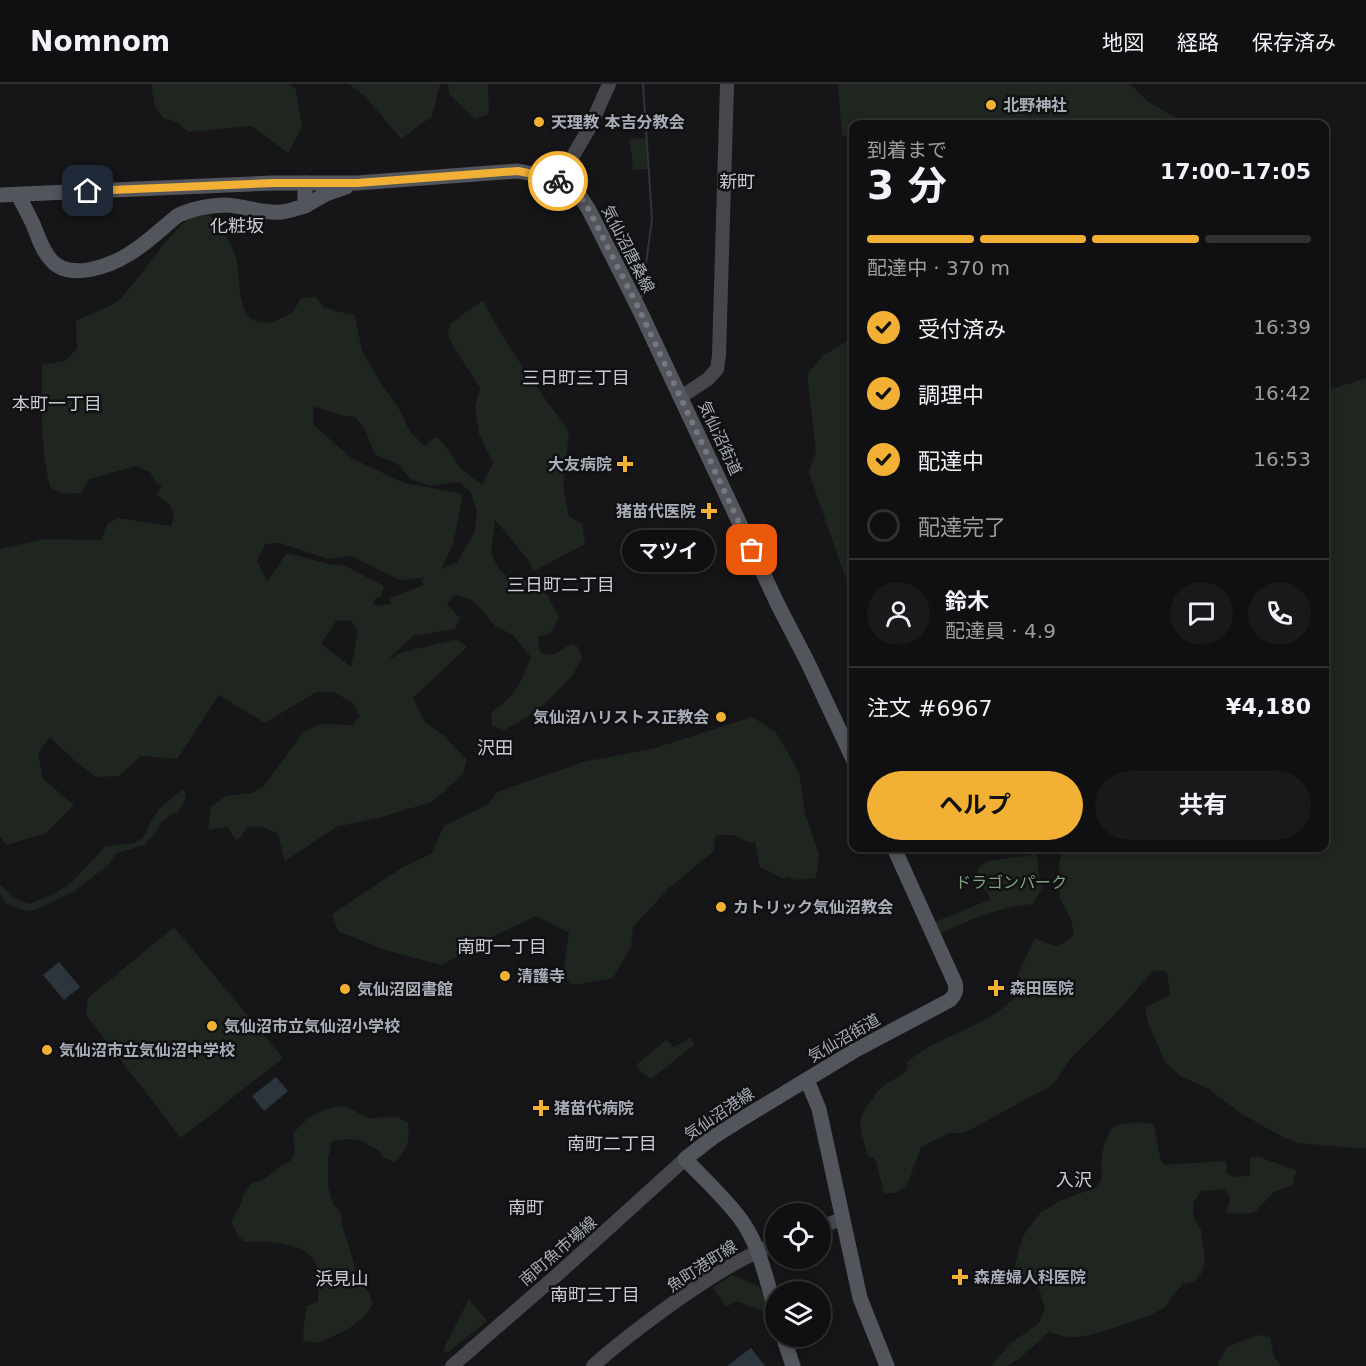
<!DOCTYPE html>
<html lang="ja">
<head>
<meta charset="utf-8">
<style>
	body { margin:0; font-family:"DejaVu Sans","Noto Sans JP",sans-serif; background:#19191b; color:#f1f3f6; height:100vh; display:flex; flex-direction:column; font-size:22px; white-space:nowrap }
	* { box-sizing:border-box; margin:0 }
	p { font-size:20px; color:#9c9d9f }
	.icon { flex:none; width:33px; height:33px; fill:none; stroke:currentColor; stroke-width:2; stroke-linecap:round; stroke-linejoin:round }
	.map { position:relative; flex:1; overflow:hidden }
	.sheet { position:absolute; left:849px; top:36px; width:480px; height:732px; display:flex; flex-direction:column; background:#101012; border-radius:12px; box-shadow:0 3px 9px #0003,0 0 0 2px #303032 }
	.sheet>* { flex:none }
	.fabs { position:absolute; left:765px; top:1119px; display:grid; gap:12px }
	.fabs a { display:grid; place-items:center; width:66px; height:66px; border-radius:50%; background:#101012; box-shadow:0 3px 9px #0003,0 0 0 2px #303032; font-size:30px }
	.pin { position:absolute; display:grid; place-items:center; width:51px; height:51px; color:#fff; margin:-26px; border-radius:12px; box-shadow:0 3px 9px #0006 }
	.courier { position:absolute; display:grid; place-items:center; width:60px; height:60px; margin:-30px; border:4px solid #f2b134; border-radius:50%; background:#fff; color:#222; box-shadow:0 2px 8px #0007 }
	.bubble { position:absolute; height:42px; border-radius:21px; background:#101012; box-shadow:0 3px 9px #0003,0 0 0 2px #303032; font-size:20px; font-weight:700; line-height:42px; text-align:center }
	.overview em { font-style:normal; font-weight:700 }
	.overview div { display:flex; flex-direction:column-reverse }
	.overview { display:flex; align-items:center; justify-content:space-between; height:102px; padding:0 18px }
	h1 { font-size:39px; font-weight:700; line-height:45px }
	.bar { display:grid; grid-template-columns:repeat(4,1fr); gap:9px 6px; align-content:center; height:72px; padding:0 18px }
	.bar i { height:8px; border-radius:4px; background:#303032 }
	.bar .active { background:#f2b134 }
	.bar p { grid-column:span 4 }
	.line { display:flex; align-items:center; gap:15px; padding:0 18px; border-top:2px solid #303032 }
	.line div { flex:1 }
	.round { display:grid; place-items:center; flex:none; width:63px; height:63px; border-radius:32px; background:#19191b }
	ol { padding:0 18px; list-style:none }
	li { display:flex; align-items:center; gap:18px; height:66px }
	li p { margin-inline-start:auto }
	li .icon { padding:6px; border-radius:50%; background:#f2b134; color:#111; stroke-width:4 }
	li:last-child { color:#9c9d9f }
	li i { width:33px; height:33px; border:3px solid #303032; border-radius:50% }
	.action { display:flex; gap:12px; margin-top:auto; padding:12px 18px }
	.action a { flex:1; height:69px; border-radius:36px; background:#f2b134; color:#111; font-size:24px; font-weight:700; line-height:69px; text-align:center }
	.action a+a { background:#19191b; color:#f1f3f6 }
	header { display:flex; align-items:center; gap:36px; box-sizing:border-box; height:84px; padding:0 30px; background:#101012; border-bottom:2px solid #303032 }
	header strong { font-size:28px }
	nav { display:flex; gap:33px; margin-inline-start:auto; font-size:21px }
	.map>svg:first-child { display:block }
</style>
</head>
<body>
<header>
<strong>Nomnom</strong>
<nav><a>地図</a><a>経路</a><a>保存済み</a></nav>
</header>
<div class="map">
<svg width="1366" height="1282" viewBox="0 0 1366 1282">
	<rect width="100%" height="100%" fill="#161618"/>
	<g fill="#1e261f" fill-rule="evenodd">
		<path d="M151,0H290L296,6L302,43L288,69L252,42L188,48L177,38L163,34L155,22Z"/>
		<path d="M349,0H440L432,32L401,55L365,12Z"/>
		<path d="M448,0H488L489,30L475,35L449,10Z"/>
		<path d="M838,0H1130L1147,17L1176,34L1183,40H854L853,53L842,52Z"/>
		<path d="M646,54L648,85L633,86L630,55Z"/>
		<path d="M209,131C220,142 232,159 236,174C242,195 233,244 270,238C277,237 290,231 294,226C297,222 299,217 301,214L316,213L323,223L347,230L355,231L362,267L380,298L401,328L409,346L424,362L436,353L444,360L461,385L482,401L493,379L479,350L475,324L480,304L452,260L448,250L450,240L483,216C506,263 538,305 569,347L563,404L569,433L582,439L585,460L534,487L529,477L495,436L491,468L498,484L509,495C520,496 531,494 541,498L559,534L550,550L538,552L539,562L541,569L553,571L571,560L578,563L582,574L572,592L548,617L524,635L504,646L492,642L491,629L510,613L520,599L531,573L513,551L495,542L481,525L470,515L454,511L447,520L460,534L455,545L413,552L386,578L400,569L457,555L467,563L413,614L425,638L445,653L467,676L463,690L432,718L378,734L336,743L285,777L278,750L261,742L247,744L237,757L227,743L208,746L211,723L226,712L251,709L264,702L303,648L322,640L352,641L360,632L353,619L334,608H316L265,639L219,611L177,675L141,672L119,692L95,693L72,674L50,653L38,669L43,695L74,721L46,749L7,761L0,753V465L45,455L101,456L107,440L117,434L171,442L174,432L170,421L156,411L162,402L157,400L150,388L136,382L90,395L81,409L63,410L50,403C40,363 42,322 42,281L65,277L77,265L76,237C91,229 109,225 121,214C138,197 176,137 195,132C200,131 205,132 209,131ZM313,322L344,332L355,333L365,345L375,371L397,379L411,395L430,402L453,398H460L471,409L477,428L474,449L457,478L441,485L453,461L463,410L404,399L351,374L313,340ZM280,459L328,475L351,472L399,496L424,494L421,497L424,501L390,514L391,520L378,522L374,521L375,515L381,512L384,502L345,482L329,480L287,469L267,498L257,477L265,460ZM349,536L353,539L358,547L351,583L321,560L336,537Z"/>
		<path d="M853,223V507L841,482L809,388L816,368L807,290L824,271L848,257Z"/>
		<path d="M1366,294V1064H1357L1297,1059L1281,1052L1242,1030L1209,1005L1180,992L1165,978L1148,939L1145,924L1170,911L1167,888L1154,886L1116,929L1070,975L1054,1000L964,1049H949L921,1063L907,1102L896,1109H884L876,1077L873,1074L868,1072C862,1049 854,1040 869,1019C873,1014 877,1007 881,1004C889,996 901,994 908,984L907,978C934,955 970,947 999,927C1004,923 1009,919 1014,915L1013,901L1035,854L1057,863L1070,855L1074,850L1071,835L1060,815L1059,778L1063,764H1324L1325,305L1329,306Z"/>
		<path d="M752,633L775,647L799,688L805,729L819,771L816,794L794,796L789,792L784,795L760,783L755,758H748L733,751H716L713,768L668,805L633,843L631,863L613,894L573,901L563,892L569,849L536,832L494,852L441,881L385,866L338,847L332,830L403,783L431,770L444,742L487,721L497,708L583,678L655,664Z"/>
		<path d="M180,707H185V717L178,727L162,737L156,748L144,761L117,769L108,781L73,808L35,826L26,827L6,820L0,810V801L15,814L29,820L56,809L71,799L105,763L134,759L143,754L151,737L160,724Z"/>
		<path d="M1037,770L1039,792L1043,803L1033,820C998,823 973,835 940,849L935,838L991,815L978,795L977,785L987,777Z"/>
		<path d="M174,843L283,974L181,1054L86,931L88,914Z"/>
		<path d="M690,954L695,960L651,995L635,982L666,956L674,963Z"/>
		<path d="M345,1022L368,1034L397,1033L408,1039C410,1057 407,1066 395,1078L384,1074L378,1066L359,1056L347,1055L332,1057L328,1075V1103L333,1120L340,1127L343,1145L354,1179L356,1193L369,1209L373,1220L365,1232L347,1246L317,1259L303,1257L304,1240L307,1222L318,1218C318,1207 319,1191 316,1180C309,1158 264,1156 244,1158L237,1150L231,1137L240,1122L244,1109L252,1099L263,1096L279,1083L290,1077L295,1068L293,1050C309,1031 320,1024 345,1022Z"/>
		<path d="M1140,1038L1153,1040C1158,1054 1157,1067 1163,1081L1226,1077L1227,1090L1235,1093L1250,1091V1073H1259L1296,1086L1293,1101L1275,1107L1255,1128L1245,1130L1226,1129L1230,1115L1229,1110L1223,1105L1201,1107L1193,1119V1132L1201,1146L1205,1177L1201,1190L1193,1198L1183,1200L1172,1212L1166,1223L1151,1231L1098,1249L1080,1253H1067L1049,1248L1020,1274L1007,1282H991L1010,1260L1039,1239L1045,1224L1039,1205L1035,1199L1018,1197L1013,1189L1023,1152L1040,1129L1061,1116L1098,1103L1102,1092L1101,1078L1104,1061L1111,1045L1121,1040Z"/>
		<path d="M732,1191L760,1203L768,1226L765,1228L736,1217L726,1223L713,1204Z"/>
		<path d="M469,1215L487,1237L447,1269L443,1266Z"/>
		<path d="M1258,1251L1270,1253L1274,1273L1281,1282H1218L1219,1277L1227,1263Z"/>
	</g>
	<g fill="#2c353c">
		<path d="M59,878L80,903L64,916L43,891Z"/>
		<path d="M276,993L288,1007L264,1027L252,1012Z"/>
		<path d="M751,1264L765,1282H727Z"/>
	</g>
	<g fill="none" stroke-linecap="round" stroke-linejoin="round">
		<g stroke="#2c353c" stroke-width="2">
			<path d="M643,0L652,135L643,202"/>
			<path d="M642,210V213"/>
		</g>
		<g stroke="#45474d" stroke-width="14">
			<path d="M558,97L590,43L609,0"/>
			<path d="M681,313L708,295L717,285L719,271L727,0"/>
			<path d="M820,1143L842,1135"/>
			<path d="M452,1282L557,1191L685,1075"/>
			<path d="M593,1282C619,1258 647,1238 676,1217C708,1195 739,1174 776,1160"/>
		</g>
		<g stroke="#53555c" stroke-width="15">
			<path d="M0,111L273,99H357L518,87L533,90L574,103L589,126L639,225L778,521L807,577L854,677"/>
			<path d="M18,111C23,120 28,130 33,140C38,152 42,167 52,177C70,197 110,182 129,170C146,160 161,145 177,132C190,125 211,121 226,121C245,122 263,130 282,128C290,127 297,124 305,122V99"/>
			<path d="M305,122L326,110L346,103"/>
			<path d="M807,996L819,1025L860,1214L887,1282"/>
			<path d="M776,1228C766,1196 760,1160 739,1133C724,1113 702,1093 685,1075L712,1054L745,1033L854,967L950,916C955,911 957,907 955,899L894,764"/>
			<path d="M783,1252L793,1282"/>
		</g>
	</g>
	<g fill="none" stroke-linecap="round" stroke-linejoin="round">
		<path stroke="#757880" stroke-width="6" stroke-dasharray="0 10.8" d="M558,97L574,103L589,126L639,225L752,466"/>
		<path stroke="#f2b134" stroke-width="8" d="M88,107L273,99H357L518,87L533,90L558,97"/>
	</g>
	<g fill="#f2b134" stroke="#111113" stroke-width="2">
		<circle cx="991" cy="21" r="6"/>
		<circle cx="539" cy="38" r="6"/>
		<path d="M622 371h6v6h6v6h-6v6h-6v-6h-6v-6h6z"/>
		<path d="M706 418h6v6h6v6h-6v6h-6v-6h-6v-6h6z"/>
		<circle cx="721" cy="633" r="6"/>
		<circle cx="721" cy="823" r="6"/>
		<circle cx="505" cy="892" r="6"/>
		<path d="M993 895h6v6h6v6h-6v6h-6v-6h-6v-6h6z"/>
		<circle cx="345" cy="905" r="6"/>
		<circle cx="212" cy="942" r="6"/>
		<circle cx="47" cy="966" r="6"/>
		<path d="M538 1015h6v6h6v6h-6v6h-6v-6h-6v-6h6z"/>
		<path d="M957 1184h6v6h6v6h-6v6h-6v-6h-6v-6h6z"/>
	</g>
	<g text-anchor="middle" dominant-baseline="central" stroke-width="5" stroke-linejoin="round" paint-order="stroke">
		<g font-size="16" font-weight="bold" fill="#a8adb8" stroke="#111113" text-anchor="start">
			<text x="1003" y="21">北野神社</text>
			<text x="551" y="38">天理教 本吉分教会</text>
			<text x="612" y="380" text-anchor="end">大友病院</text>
			<text x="696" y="427" text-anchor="end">猪苗代医院</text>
			<text x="709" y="633" text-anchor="end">気仙沼ハリストス正教会</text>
			<text x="733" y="823">カトリック気仙沼教会</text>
			<text x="517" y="892">清護寺</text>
			<text x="1010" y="904">森田医院</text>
			<text x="357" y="905">気仙沼図書館</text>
			<text x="224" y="942">気仙沼市立気仙沼小学校</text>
			<text x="59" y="966">気仙沼市立気仙沼中学校</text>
			<text x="554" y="1024">猪苗代病院</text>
			<text x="974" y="1193">森産婦人科医院</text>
		</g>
		<g font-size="16" fill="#a8adb8" stroke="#111113">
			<text transform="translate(628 165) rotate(63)">気仙沼唐桑線</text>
			<text transform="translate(720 354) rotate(65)">気仙沼街道</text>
			<text transform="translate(844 954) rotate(-30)">気仙沼街道</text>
			<text transform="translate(719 1030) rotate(-34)">気仙沼港線</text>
			<text transform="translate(558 1167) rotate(-41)">南町魚市場線</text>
			<text transform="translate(702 1182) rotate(-33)">魚町港町線</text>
		</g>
		<g font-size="16" fill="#7fa381" stroke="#111113">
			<text x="1011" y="798">ドラゴンパーク</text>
		</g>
		<g font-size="18" fill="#c9ccd4" stroke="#111113">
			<text x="737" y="97">新町</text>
			<text x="237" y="141">化粧坂</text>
			<text x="576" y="293">三日町三丁目</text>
			<text x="57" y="319">本町一丁目</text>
			<text x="561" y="500">三日町二丁目</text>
			<text x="495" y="663">沢田</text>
			<text x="502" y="862">南町一丁目</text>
			<text x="612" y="1059">南町二丁目</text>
			<text x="1074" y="1095">入沢</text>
			<text x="526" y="1123">南町</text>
			<text x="342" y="1194">浜見山</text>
			<text x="595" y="1210">南町三丁目</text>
		</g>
	</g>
</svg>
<div class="fabs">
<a><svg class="icon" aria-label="locate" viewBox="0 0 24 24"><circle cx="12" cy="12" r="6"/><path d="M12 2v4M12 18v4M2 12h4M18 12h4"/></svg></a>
<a><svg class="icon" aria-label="layers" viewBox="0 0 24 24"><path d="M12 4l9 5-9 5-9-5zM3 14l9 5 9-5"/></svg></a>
</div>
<div class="pin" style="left:752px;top:466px;background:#ea580c"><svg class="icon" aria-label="bag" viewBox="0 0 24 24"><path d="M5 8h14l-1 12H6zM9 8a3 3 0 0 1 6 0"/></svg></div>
<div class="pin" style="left:88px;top:107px;background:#1f2937"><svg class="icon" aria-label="home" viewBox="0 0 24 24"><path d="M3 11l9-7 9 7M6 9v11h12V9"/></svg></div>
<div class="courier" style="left:558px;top:97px"><svg class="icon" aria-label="bike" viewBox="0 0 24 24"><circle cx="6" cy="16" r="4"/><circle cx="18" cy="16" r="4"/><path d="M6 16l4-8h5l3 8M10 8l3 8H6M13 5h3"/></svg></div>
<div class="bubble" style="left:622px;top:446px;width:93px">マツイ</div>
<section class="sheet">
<div class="overview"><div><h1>3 分</h1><p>到着まで</p></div><em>17:00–17:05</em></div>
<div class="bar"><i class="active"></i><i class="active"></i><i class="active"></i><i></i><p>配達中 · 370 m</p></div>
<ol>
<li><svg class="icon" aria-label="check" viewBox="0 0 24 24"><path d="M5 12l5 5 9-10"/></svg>受付済み<p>16:39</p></li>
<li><svg class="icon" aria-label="check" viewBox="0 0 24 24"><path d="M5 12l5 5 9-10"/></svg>調理中<p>16:42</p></li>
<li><svg class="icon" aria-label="check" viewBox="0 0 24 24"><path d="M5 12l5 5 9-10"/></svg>配達中<p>16:53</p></li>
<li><i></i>配達完了</li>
</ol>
<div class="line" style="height:108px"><a class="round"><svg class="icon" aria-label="person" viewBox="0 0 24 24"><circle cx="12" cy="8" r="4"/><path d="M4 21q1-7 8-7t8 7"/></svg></a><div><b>鈴木</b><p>配達員 · 4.9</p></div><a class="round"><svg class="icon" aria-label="chat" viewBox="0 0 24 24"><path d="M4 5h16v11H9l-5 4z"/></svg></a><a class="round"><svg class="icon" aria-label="phone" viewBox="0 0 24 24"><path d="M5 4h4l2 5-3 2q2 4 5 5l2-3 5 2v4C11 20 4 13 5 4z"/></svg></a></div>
<div class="line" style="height:78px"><div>注文 #6967</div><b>¥4,180</b></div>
<div class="action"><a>ヘルプ</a><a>共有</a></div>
</section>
</div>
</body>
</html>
